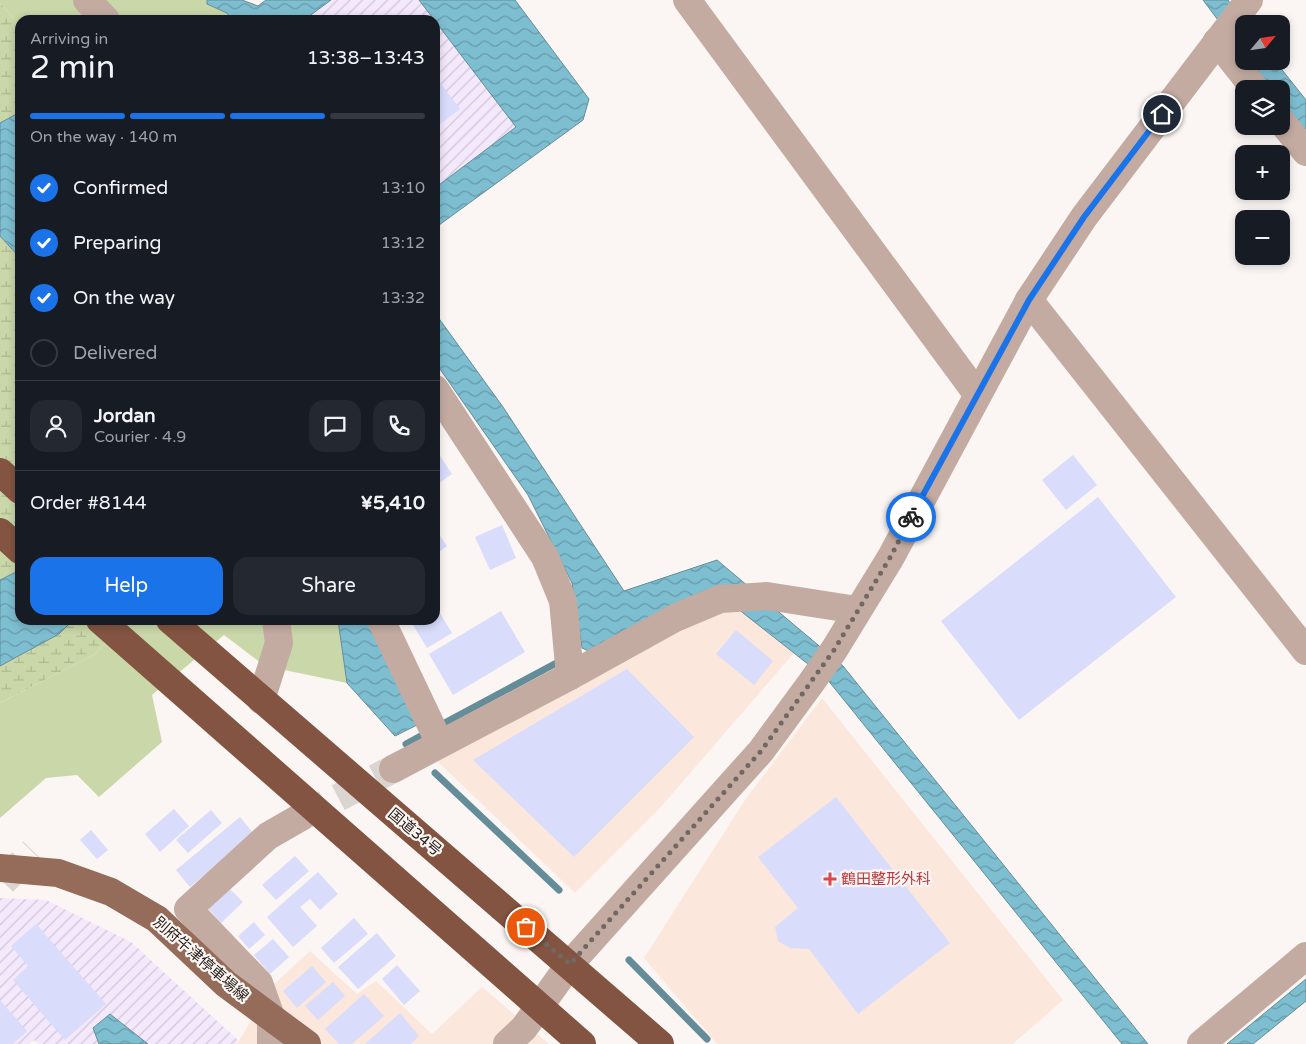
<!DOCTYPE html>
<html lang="en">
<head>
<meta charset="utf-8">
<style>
	body { margin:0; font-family:"Varela Round","Noto Sans JP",sans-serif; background:#242831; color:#f1f3f6; height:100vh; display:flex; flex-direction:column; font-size:19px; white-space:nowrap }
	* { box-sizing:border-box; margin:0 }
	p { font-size:16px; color:#9ea1a6 }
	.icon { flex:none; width:28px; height:28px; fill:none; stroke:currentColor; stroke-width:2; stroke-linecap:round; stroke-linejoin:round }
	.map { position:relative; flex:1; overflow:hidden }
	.details { position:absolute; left:15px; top:15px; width:425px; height:610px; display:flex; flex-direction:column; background:#171b24; border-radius:15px; box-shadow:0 2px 8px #0003 }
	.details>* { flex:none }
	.needle { width:32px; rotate:61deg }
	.fabs { position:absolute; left:1235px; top:15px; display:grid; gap:10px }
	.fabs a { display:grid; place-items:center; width:55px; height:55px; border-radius:10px; background:#171b24; box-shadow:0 2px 8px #0003; font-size:25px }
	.pin { position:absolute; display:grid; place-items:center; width:42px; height:42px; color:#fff; margin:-21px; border:2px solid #fff; border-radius:50%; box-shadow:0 1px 5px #0007 }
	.courier { position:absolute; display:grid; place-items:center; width:50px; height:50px; margin:-25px; border:4px solid #1a73e8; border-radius:50%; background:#fff; color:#222; box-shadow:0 1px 6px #0007 }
	.summary em { font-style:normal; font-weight:600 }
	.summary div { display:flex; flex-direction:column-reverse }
	.summary { display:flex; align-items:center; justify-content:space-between; height:85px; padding:0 15px }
	h1 { font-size:32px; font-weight:600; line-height:38px }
	.bar { display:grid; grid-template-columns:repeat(4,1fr); gap:8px 5px; align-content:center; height:60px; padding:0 15px }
	.bar i { height:6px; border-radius:4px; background:#363941 }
	.bar .on { background:#1a73e8 }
	.bar p { grid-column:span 4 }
	.line { display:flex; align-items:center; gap:12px; padding:0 15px; border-top:1px solid #363941 }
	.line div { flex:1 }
	.round { display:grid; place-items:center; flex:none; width:52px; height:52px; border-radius:15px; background:#242831 }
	ol { padding:0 15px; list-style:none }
	li { display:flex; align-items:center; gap:15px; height:55px }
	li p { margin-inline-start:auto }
	li .icon { padding:5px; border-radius:50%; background:#1a73e8; color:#fff; stroke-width:4 }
	li:last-child { color:#9ea1a6 }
	li i { width:28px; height:28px; border:2px solid #363941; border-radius:50% }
	.cta { display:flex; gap:10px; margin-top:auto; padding:10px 15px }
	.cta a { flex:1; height:58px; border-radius:15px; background:#1a73e8; color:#fff; font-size:20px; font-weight:600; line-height:58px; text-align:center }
	.cta a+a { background:#242831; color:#f1f3f6 }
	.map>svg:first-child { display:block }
</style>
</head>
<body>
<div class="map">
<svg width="1306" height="1044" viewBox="0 0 1306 1044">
	<defs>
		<pattern id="industrial-furrows" width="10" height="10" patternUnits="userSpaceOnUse" patternTransform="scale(1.25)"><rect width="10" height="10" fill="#f4e8fc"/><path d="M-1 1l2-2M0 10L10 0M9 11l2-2" fill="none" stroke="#d1c6d7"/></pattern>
		<pattern id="wetland-marsh" width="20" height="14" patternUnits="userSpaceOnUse" patternTransform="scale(1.25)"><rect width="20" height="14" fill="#cad7a8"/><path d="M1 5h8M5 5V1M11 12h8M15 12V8" fill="none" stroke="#adb890"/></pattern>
		<pattern id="water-waves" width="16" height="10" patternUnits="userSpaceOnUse" patternTransform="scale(1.25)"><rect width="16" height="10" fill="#7ebed1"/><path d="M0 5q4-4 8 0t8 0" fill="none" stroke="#679aa9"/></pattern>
	</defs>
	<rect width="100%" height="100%" fill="#fbf6f3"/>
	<g fill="#fce7dc">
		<path d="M719,593L794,653L659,809L575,893L438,762L425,741Z"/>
		<path d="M822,698L1063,1000L1013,1044H717L644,958L745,800Z"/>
		<path d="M310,951L357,994L376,981L432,1034L482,987L549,1044H237L272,986Z"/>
	</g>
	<g fill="url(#industrial-furrows)">
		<path d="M331,0H419L434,20H304Z"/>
		<path d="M435,21L516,127L435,188Z"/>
		<path d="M0,898L46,900L131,942L239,1041L236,1044H148L110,1014L93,1028L99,1044H38L34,1040L29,1044H0Z"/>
	</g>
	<g fill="#cad7a8">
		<path d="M0,0H207V4L227,13L232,20H20V26L0,3Z"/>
		<path d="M126,620H338L347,683L265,666L224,635L152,695L162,742L99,797L77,775L46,778L0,818V703L95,654Z"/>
	</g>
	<g fill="url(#wetland-marsh)">
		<path d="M0,3L20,26V112L0,123Z"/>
		<path d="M0,236L20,259V570L0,580Z"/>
		<path d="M73,620H126L95,654L0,703V666L59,634Z"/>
	</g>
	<g fill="url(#water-waves)" stroke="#648d99">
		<path d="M207,0H242L258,6L266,0H331L304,20H232L227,13L207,4Z"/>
		<path d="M419,0H515L589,99L583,120L435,228V188L516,127Z"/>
		<path d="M1203,0H1228L1246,24H1244V55Z"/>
		<path d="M1249,61H1275L1306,100V133L1281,102V89H1271Z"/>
		<path d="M20,112V258L0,236V123Z"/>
		<path d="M435,313L503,407L624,591L717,560L843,666L1148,1044H1122L827,679L719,594L591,652L582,648L572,583L528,495L435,362Z"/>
		<path d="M20,570V620H73L59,634L0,666V580Z"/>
		<path d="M338,620H370L419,724L395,736L347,683Z"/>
		<path d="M1306,979V1001L1253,1044H1227Z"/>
		<path d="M110,1014L148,1044H99L93,1028Z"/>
	</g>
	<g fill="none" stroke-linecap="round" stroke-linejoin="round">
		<g stroke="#648d99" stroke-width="7">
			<path d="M437,727L562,660"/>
			<path d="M406,744L428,732"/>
			<path d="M435,773L559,890"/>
			<path d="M629,960L707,1039"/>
		</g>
	</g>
	<g fill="#d9dcfb">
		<path d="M435,76L460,109L435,128Z"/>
		<path d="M435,448L452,474L435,486Z"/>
		<path d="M1073,455L1097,485L1066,510L1042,480Z"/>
		<path d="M1098,497L1176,597L1019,720L941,621Z"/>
		<path d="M502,525L516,558L490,570L475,537Z"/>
		<path d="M435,528L447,546L435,555Z"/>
		<path d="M435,605L452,633L427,648L410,620H435Z"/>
		<path d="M501,611L525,652L453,695L429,654Z"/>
		<path d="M736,630L773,661L754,685L716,654Z"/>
		<path d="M627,669L694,737L574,857L473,760Z"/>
		<path d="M836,797L950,943L858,1014L809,949L790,948L778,941L775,927L798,908L758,857Z"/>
		<path d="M174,809L189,826L160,852L145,834Z"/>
		<path d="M211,810L222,823L188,853L176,840Z"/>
		<path d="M240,817L254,834L190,887L176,870Z"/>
		<path d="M91,830L108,850L97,859L80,840Z"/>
		<path d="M295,856L309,871L276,900L262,885Z"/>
		<path d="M318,872L338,894L320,910L310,899L300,907L317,926L293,947L267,917Z"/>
		<path d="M226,885L243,902L221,923L205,905Z"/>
		<path d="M354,918L368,934L334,963L321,948Z"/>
		<path d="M254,922L265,935L249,949L238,936Z"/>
		<path d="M36,924L106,1004L65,1040L13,980L28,966L11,946Z"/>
		<path d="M377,933L396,956L358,989L338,967Z"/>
		<path d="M273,939L289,957L270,974L254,955Z"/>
		<path d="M397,965L420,991L404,1005L382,979Z"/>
		<path d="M312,966L326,982L297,1008L283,991Z"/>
		<path d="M333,982L345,996L318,1020L305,1006Z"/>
		<path d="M364,994L384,1016L352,1044H339L325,1029Z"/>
		<path d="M0,1000L27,1031L13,1044H0Z"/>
		<path d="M400,1013L419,1036L411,1044H365Z"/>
	</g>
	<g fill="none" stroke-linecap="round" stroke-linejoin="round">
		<g stroke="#dbd5d2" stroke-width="28" stroke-dasharray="28 14" stroke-linecap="butt">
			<path d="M301,817L393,769"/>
			<path d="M3,882L33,851"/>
		</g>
		<g stroke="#c3aba1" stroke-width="28">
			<path d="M87,0L106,20"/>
			<path d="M687,0L977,394"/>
			<path d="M1217,41L1255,89"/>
			<path d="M1281,121L1306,152"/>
			<path d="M1029,300L1306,651"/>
			<path d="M435,389L545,557L563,601L570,676"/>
			<path d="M381,620L440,744"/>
			<path d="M261,700L279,643L276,620"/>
			<path d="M393,769L570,676L675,618L720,599L767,596L857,610"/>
			<path d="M271,1044V1017L259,983L188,909L268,836L301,817"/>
			<path d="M507,1044L524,1028L570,964L761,751L811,683L834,650L891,557L1029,300L1084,217L1249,0"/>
			<path d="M1201,1044L1306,956"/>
		</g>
		<path stroke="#956b5a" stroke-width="28" d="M0,868L58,873L111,892L157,919L226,984L307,1044"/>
		<g stroke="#835441" stroke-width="28">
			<path d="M0,472L20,490"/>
			<path d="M0,532L20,550"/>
			<path d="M100,620L582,1044"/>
			<path d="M170,620L660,1044"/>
		</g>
	</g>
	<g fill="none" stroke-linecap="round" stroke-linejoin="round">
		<path stroke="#716864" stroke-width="5" stroke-dasharray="0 9" d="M526,927L570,964L761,751L834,650L891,556L911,517"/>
		<path stroke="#1a73e8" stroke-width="6" d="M911,517L1029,300L1084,217L1162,114"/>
	</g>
	<path fill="#e0444e" stroke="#fbf6f3" stroke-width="2" d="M827.5 871.5h5v5h5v5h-5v5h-5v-5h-5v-5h5z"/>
	<g text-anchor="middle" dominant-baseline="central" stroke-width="4.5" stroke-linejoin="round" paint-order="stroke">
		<g font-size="15" fill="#261c17" stroke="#fbf6f3">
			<text transform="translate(415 832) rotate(40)">国道34号</text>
			<text transform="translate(201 959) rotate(41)">別府牛津停車場線</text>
		</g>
		<g font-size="15" fill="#be3a42" stroke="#fbf6f3" text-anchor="start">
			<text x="841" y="879">鶴田整形外科</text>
		</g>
	</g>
</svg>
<div class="fabs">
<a><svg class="needle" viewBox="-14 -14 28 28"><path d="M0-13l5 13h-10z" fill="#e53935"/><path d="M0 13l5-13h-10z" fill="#9ea1a6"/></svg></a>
<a><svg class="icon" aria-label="layers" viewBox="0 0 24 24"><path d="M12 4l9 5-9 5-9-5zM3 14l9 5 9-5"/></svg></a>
<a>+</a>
<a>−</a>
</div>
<div class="pin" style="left:526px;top:927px;background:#ea580c"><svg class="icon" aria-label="bag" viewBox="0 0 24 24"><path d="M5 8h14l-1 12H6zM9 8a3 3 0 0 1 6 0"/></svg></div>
<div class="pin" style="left:1162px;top:114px;background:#1f2937"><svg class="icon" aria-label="home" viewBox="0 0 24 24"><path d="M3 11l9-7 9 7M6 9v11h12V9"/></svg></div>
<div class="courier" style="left:911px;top:517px"><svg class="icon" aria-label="bike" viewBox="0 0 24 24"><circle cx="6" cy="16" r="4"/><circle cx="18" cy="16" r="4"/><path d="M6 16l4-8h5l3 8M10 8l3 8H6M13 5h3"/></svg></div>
<section class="details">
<div class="summary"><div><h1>2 min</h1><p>Arriving in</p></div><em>13:38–13:43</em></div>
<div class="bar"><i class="on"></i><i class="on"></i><i class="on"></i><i></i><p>On the way · 140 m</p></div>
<ol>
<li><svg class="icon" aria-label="check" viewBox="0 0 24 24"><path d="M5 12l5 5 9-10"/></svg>Confirmed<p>13:10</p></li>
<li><svg class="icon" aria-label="check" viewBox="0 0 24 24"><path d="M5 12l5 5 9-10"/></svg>Preparing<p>13:12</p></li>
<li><svg class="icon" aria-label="check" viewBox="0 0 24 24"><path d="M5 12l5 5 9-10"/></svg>On the way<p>13:32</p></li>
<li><i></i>Delivered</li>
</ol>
<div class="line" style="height:90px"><a class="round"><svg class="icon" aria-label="person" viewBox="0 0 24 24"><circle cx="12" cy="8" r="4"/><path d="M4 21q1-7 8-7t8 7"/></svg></a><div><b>Jordan</b><p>Courier · 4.9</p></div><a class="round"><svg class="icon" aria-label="chat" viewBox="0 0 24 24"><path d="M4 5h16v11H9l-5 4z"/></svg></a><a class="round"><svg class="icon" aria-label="phone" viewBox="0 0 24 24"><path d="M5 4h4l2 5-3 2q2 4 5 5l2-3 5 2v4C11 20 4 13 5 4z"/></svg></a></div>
<div class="line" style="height:65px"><div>Order #8144</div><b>¥5,410</b></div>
<div class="cta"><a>Help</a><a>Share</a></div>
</section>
</div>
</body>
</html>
